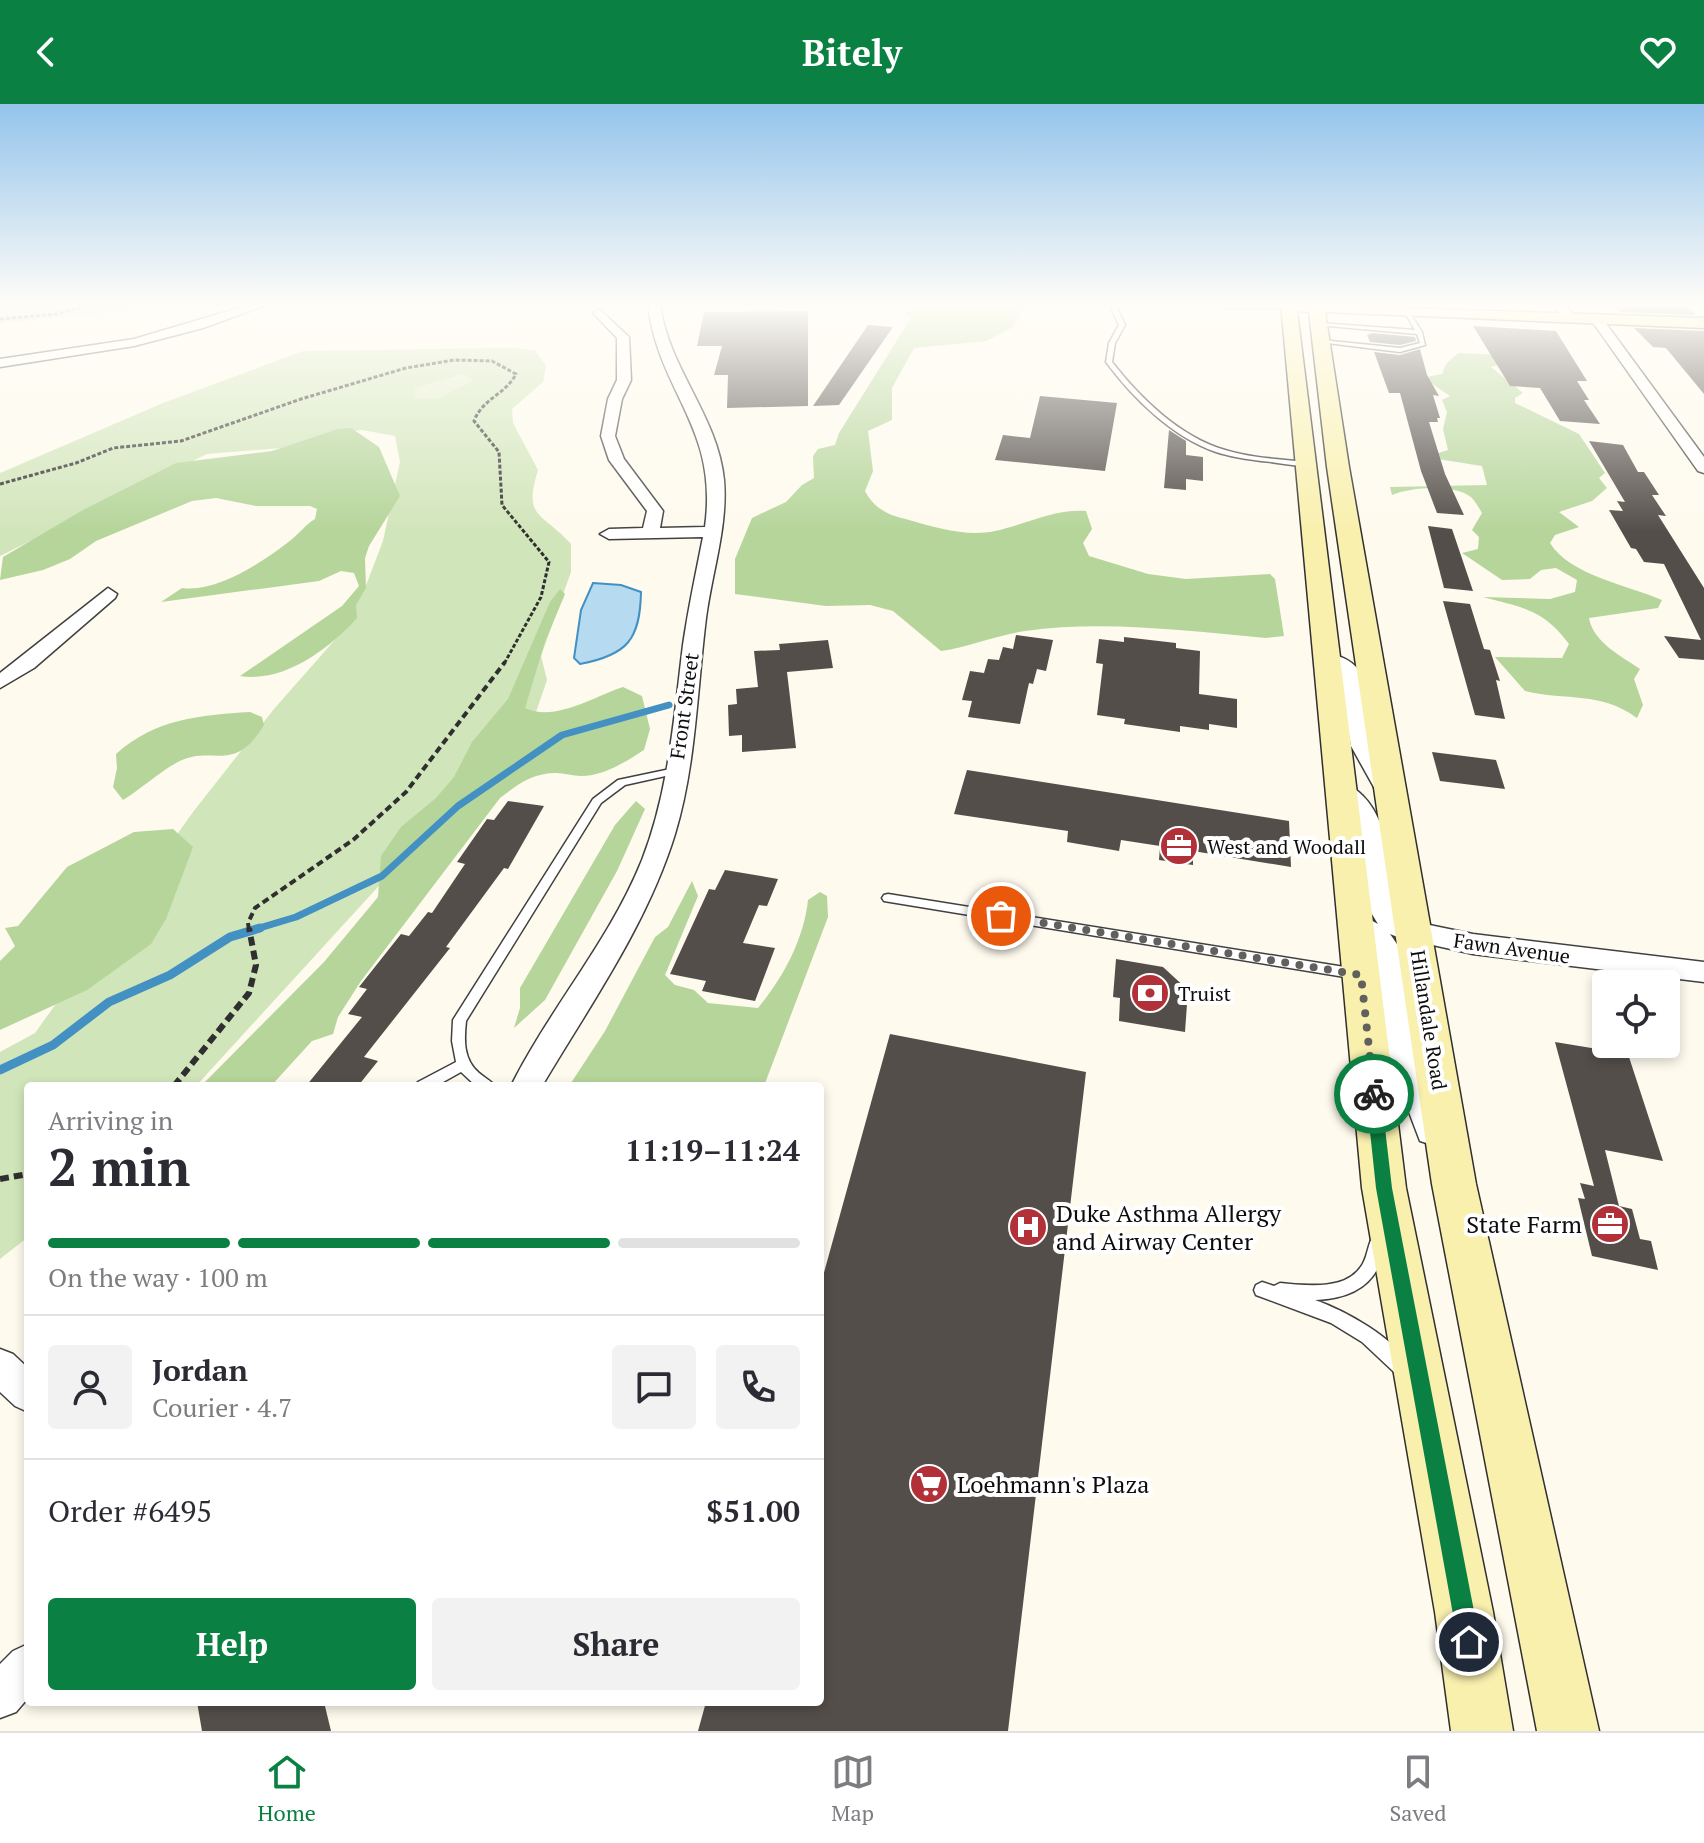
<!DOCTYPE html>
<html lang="en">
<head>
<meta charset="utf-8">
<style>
	body { margin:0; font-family:"PT Serif",serif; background:#f2f2f3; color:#2b2b33; height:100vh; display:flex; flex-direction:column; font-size:30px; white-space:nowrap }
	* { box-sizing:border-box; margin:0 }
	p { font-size:26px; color:#7c7c81 }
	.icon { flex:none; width:44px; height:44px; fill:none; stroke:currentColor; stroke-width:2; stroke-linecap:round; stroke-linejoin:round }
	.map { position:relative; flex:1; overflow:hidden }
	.side { position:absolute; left:24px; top:978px; width:800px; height:624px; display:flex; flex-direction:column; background:#fff; border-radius:8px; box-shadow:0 4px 12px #0003 }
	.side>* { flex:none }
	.controls { position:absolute; left:1592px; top:866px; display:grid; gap:16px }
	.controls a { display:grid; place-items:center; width:88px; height:88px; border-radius:8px; background:#fff; box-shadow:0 4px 12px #0003; font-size:40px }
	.pin { position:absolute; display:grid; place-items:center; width:68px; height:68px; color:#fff; margin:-34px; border:4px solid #fff; border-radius:50%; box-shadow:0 2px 8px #0007 }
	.courier { position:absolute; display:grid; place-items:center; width:80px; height:80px; margin:-40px; border:6px solid #0b8043; border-radius:50%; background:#fff; color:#222; box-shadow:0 2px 10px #0007 }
	.headline em { font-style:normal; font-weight:700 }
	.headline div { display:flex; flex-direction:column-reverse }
	.headline { display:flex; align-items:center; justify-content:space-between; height:136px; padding:0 24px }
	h1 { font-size:52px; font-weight:700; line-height:60px }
	.bar { display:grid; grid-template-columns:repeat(4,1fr); gap:12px 8px; align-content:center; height:96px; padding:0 24px }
	.bar i { height:10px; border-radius:6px; background:#e1e1e2 }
	.bar .on { background:#0b8043 }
	.bar p { grid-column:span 4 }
	.line { display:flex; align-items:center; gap:20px; padding:0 24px; border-top:2px solid #e1e1e2 }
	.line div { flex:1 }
	.round { display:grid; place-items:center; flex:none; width:84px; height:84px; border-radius:8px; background:#f2f2f3 }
	.action { display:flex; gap:16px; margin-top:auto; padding:16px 24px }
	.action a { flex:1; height:92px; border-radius:8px; background:#0b8043; color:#fff; font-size:32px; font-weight:700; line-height:92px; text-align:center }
	.action a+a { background:#f2f2f3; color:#2b2b33 }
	header { display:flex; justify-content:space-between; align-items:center; height:104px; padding:0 24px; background:#0b8043; color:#fff; font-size:36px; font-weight:700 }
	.menu { display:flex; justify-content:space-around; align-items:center; height:112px; border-top:2px solid #e1e1e2; background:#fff; font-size:22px; color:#7c7c81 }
	.menu a { display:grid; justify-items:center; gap:4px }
	.menu .on { color:#0b8043 }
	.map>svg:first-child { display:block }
</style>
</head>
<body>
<header><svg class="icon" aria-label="back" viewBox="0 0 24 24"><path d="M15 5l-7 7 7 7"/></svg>Bitely<svg class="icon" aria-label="heart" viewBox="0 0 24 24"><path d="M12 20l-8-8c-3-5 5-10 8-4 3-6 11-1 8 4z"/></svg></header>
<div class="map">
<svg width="1704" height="1627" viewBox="0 0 1704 1627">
	<rect width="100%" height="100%" fill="#fefaee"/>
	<g fill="#d1e5ba">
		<path d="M0,200H165L140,206L0,219Z"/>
		<path d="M511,244L535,246L546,262L543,278L512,305L513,319L538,366C523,415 541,407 571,440V468L541,552L547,576L535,611L196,982H28V1133L0,1155V948L35,929L193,708L274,605L340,530L365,484L383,437L400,358L395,332L362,326L331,330L282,344L207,350L0,452V369L163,299L303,247Z"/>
	</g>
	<g fill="#b5d59a">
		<path d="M924,201L1018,202L1021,209L1013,223L986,237L914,244L892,284V316L868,327L873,367L865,387C875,406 889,411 909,416C937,424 967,433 995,427C1027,420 1054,405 1086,407L1092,425L1083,439L1089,452L1148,470L1186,475L1270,470L1275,475L1284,532L1266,534C1186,527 1105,516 1025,527C997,531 969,543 941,547L893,507L870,501L826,502L735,490V455L752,414L786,398L802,381L814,374L813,352L818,345L835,341L839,329L911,214L905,209Z"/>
		<path d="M1458,249L1503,251L1516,255L1491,263L1523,289L1515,294V299L1579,330L1605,369L1599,374L1607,384L1592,397L1559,408L1579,423L1555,431L1550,439C1569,471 1630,482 1662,496L1658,504L1589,514C1593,538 1621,552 1640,565L1634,575L1643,601L1637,614C1600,587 1567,597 1525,587L1495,553L1562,554L1569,540C1543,505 1524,504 1483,493L1550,495L1575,488L1577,476L1556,464L1541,466L1530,475L1502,476L1462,449L1478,445L1479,433L1472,426L1482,409C1479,404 1475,397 1471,393C1453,380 1412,383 1392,391L1390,383L1487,381L1482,362L1425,353L1448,346L1443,325L1447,308L1442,296L1450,292L1431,279L1417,275L1442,270L1446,260Z"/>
		<path d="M351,324L379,343L400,392L369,442L365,454L366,484L356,501L357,514C329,545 284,579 240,572L342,502L359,482L354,469L341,467L319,477L161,498L182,484C218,489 264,457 291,436C300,429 305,421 315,415L317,405L310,402H256L216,394L192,397L96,437L70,455L43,466L0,476L3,453L83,406L176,359L272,347L338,325Z"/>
		<path d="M560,485L565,490L545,538L525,604C555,618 593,593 623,583L642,592L650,625L644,646C625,658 604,672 581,672C573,672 564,669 556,669C533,669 518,680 500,694L361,877L338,913L333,930L312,937L271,982H201L324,858L378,793L381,752L401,723L436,694L454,673L472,638L508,595L550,498Z"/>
		<path d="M250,608L262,613L264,621C233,672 212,639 176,659C158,669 141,685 123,696L113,683L117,664L116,650C155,615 200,611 250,608Z"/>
		<path d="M636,697L645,705L617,767L545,896L514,924L520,904V884L615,721Z"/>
		<path d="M173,725L193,743L166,815L151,840L87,886L0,926V857L15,842L5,824L18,822L67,763L134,728Z"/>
		<path d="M692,777L698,792L665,871L675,881L694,886L708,899L758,904C783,874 804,835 808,796L820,788L827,792L828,813L764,982H569L605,927L655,833L668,823Z"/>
	</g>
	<path fill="#e2edcb" d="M462,270L474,276L437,295L415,294V284Z"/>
	<path fill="#b6dbf1" stroke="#4390c2" stroke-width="2" d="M593,479L621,481L641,488C640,535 628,551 580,560L574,554L581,506Z"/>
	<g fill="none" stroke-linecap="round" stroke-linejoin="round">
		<path stroke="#4390c2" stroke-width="7" d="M253,826L296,813L382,772L458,702L562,631L669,601"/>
		<path stroke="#4390c2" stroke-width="9" d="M0,966L53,941L109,898L170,871L230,833L260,824"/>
	</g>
	<g fill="#544e4a">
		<path d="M1611,200H1685L1696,211L1619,208Z"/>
		<path d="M808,207V302L727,304L728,271H714L722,242H697L704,208Z"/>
		<path d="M868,221L893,223L839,301L813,302Z"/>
		<path d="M1473,222L1556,227L1587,277H1577L1589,296H1584L1600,320L1560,317L1540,284L1510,282Z"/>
		<path d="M1634,224L1704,227V290L1666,244L1653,243Z"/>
		<path d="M1373,229L1415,233L1416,237L1400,241L1370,238L1367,231Z"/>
		<path d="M1420,245L1427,271L1439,292L1433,291L1440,314H1437L1438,318H1429L1445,370L1464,411L1437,409L1421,367L1400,289H1389L1374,248L1400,251Z"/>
		<path d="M1040,292L1117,299L1105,367L995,356L1003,331L1030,334Z"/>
		<path d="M1169,326L1186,337V351L1203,353V377L1186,375V386L1164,384Z"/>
		<path d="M1589,337L1623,341L1638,368H1644L1659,391H1652L1666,412L1658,411L1704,484V556L1679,554L1664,532L1701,536L1664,460L1644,458L1636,445L1631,444L1609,406L1623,407L1617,397L1625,398Z"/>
		<path d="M1428,422L1452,425L1473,487L1444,484Z"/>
		<path d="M1443,497L1470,500L1484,545L1490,546L1500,577L1496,576L1505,615L1475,611Z"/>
		<path d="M1016,531L1053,536L1046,567L1037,565L1033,580L1029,579L1020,620L968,613L972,597L962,596L970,567L984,569L988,555L999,556L1003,543L1013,545Z"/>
		<path d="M1124,533L1176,539V544L1200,547L1199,590L1237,595V624L1209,620V626L1180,622V628L1124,620L1125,615L1097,611L1103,560L1096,559L1099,535L1124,538Z"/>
		<path d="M828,536L833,564L787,568L796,644L742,648V631L729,632L728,601L737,600L736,585L758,583L754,547L780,546L779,540Z"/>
		<path d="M1432,648L1496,656L1505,685L1440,677Z"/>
		<path d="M967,666L1289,717L1291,763L1193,747V761L1159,756L1160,742L1121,736L1119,747L1067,738L1068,727L954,710Z"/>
		<path d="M508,697L544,702L508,765L504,764L446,843L450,844L364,953L378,957L358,982H306L362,913L348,910L367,885L359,883L401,830L409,832L428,808L432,809L465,760L457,758L487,715L494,716Z"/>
		<path d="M725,766L778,775L767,802L759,801L743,839L775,844L755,897L702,887L706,877L670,870L709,785L715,786Z"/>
		<path d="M1116,855L1163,863L1188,886L1185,928L1119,917L1120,894L1113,893Z"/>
		<path d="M890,930L1086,968L1008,1627H698L706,1598H820V1183Z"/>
		<path d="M1555,938L1628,950L1663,1057L1605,1046L1619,1102L1632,1105L1640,1135L1651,1137L1658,1166L1592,1152L1578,1094L1585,1095L1580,1079L1594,1082Z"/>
		<path d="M197,1598H324L331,1627H202Z"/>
	</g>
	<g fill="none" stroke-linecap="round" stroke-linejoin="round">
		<defs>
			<g id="service">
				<path d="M1109,200H1115L1125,221L1115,239L1112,258C1140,294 1180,333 1225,346C1251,354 1279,355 1306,358H1309V362C1296,362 1284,360 1271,358C1253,356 1234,354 1216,348C1172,333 1133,294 1106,258L1109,239L1119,221Z"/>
				<path d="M1406,203L1422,228L1425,241L1400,248L1319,238L1322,236L1400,244L1420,239L1417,230L1317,221L1320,219L1415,226L1403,205Z"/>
				<path d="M675,664L680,667L679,669L625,681L601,699L466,917C464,936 463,955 479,969C485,974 490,976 495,982H476L461,968L436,982H416L418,978L456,958L452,937L453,916L593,695L618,676Z"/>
				<path d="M888,790L1357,865L1361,867L1363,870L1361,873L1357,875L884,797L882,794L884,791Z"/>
				<path d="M1377,1132L1382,1134C1385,1141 1383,1145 1382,1153C1373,1185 1345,1195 1315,1196C1343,1206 1397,1234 1408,1262L1406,1268L1400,1270L1394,1268L1362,1238L1331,1219L1256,1191L1254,1186L1256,1181L1262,1178L1274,1182L1280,1179C1305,1181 1343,1187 1360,1164C1367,1156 1367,1144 1372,1134Z"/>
			</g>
			<g id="minor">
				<path d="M252,200H269L203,224L134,242L0,263V255L134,235Z"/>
				<path d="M648,200H660C668,264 718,312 724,376C728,422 712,468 706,514C697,586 696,661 675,730C647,821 590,901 542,982H511C550,904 609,838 642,756C669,687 674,613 683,541C688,505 696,469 703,433L609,435L600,430L609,425L643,424L647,407L609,356L601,332L608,295L617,276V234L593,209L599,205L629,233L631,276L622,295L615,332L624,355L663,407L660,424L705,423C719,322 658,289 648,200Z"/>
				<path d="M1553,200H1565L1574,212L1564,215Z"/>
				<path d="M1591,210H1599L1704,353V369L1698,367L1589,213Z"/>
				<path d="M108,484L117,490L115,494L34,564L0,584V569Z"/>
				<path d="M1415,818L1473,830L1704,858V878L1473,850L1406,835L1402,828L1406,821Z"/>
				<path d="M0,1245L13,1250L28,1264V1308L15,1302L0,1288Z"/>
				<path d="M28,1540V1594L16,1608L0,1614V1560L13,1547Z"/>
			</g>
			<g id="tertiary">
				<path d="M1220,200H1295L1288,204H1227Z"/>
				<path d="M1327,549C1382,560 1362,603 1380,644C1386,659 1396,674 1404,688L1400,694H1380L1351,642L1338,570L1315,556Z"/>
				<path d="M1341,679C1387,691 1393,768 1402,806L1426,820L1431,828L1426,836L1415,840L1390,830L1406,853L1418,937L1452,1025L1446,1037L1433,1041L1420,1037L1382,937L1372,853L1340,820L1345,812L1356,808L1378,820L1370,807L1355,729L1327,688L1331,682Z"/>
			</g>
			<path id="secondary" d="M1281,200L1704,214V224L1325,208L1349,363L1476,1080L1599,1627H1537L1432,1080L1327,363L1309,208L1297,207L1406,1084L1493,1508L1513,1627H1451L1435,1508L1362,1084Z"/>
		</defs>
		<use href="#service" stroke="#404040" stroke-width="3"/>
		<use href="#minor" stroke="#404040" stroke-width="3"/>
		<use href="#tertiary" stroke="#404040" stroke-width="3"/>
		<use href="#secondary" stroke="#2f2f2f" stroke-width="3"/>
		<g stroke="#2f2f2f" stroke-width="3" stroke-dasharray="4 2" stroke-linecap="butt">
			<path d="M0,215L57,210L93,200"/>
			<path d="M0,380L76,359L113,344L181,337L301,295L406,264L454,256L492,257L516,270C506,290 482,295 474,317L499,348L502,401L549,458L541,493L504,560"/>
		</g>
		<path stroke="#2f2f2f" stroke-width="4" stroke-dasharray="7 4" stroke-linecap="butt" d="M249,826L248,819L255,804L353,736L406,688L505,558"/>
		<g stroke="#2f2f2f" stroke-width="6" stroke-dasharray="9 5" stroke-linecap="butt">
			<path d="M174,982L249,889L256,861L249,824"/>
			<path d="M0,1075L28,1070"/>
		</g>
		<use href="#service" fill="#fff" fill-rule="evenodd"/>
		<use href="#minor" fill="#fff" fill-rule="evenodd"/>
		<use href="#tertiary" fill="#fff" fill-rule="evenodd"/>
		<use href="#secondary" fill="#f9f0ae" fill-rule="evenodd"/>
	</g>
	<linearGradient id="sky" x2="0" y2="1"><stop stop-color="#94c4ec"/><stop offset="0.47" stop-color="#fffdf7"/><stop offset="1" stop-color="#fffdf7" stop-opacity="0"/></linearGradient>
	<rect width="1704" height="428" fill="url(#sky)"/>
	<path fill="#0b8043" d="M1374,984L1381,990L1392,1084L1480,1538L1476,1546L1469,1549L1461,1546L1458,1538L1376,1084L1366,990Z"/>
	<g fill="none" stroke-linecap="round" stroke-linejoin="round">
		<path stroke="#61605c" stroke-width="8" stroke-dasharray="0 14.4" d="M1001,812L1361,871L1374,990"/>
	</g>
	<defs>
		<symbol id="office-disc" viewBox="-11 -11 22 22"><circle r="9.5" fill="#b23037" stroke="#fff"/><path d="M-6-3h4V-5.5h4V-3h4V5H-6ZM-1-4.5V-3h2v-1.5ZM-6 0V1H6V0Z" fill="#fff"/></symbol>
		<symbol id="bank-disc" viewBox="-11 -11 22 22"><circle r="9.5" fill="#b23037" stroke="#fff"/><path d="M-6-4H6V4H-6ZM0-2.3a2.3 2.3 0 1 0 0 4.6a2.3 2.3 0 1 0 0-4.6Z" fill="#fff"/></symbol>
		<symbol id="hospital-disc" viewBox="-11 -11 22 22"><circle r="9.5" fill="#b23037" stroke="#fff"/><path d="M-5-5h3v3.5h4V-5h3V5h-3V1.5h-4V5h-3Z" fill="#fff"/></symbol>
		<symbol id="supermarket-disc" viewBox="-11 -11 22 22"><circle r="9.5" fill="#b23037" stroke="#fff"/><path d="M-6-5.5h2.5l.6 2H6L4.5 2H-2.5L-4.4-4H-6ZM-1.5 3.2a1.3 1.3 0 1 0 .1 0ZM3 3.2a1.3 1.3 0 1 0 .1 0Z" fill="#fff"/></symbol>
	</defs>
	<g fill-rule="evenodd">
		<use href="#office-disc" x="1157" y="720" width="44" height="44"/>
		<use href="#bank-disc" x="1128" y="867" width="44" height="44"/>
		<use href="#office-disc" x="1588" y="1098" width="44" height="44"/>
		<use href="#hospital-disc" x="1006" y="1101" width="44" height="44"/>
		<use href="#supermarket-disc" x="907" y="1358" width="44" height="44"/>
	</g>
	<g text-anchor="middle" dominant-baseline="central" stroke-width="8" stroke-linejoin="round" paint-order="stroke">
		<g font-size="20" fill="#0d0d0d" stroke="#fff">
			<text transform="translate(684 602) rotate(-82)">Front Street</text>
			<text transform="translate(1512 844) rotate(8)">Fawn Avenue</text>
			<text transform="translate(1429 916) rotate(81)">Hillandale Road</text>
		</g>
		<g font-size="20" fill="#0d0d0d" stroke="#fff" text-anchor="start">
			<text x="1207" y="742">West and Woodall</text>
			<text x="1178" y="889">Truist</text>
		</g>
		<g font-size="24" fill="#0d0d0d" stroke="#fff" text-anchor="start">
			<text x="1056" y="1109">Duke Asthma Allergy<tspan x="1056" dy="28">and Airway Center</tspan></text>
			<text x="1582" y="1120" text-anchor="end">State Farm</text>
			<text x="957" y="1380">Loehmann's Plaza</text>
		</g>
	</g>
</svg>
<div class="controls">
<a><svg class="icon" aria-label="locate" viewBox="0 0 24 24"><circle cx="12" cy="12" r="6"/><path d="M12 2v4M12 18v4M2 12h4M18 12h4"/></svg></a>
</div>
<div class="pin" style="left:1001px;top:812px;background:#ea580c"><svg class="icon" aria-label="bag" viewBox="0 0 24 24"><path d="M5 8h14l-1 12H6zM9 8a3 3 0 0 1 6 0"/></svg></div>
<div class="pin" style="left:1469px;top:1538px;background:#1f2937"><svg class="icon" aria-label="home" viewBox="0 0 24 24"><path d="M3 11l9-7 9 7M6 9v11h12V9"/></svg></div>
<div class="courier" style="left:1374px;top:990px"><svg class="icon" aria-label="bike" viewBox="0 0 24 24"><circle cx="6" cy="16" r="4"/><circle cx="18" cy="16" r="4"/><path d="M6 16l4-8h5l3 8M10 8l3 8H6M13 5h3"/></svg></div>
<section class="side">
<div class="headline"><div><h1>2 min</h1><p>Arriving in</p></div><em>11:19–11:24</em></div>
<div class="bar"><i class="on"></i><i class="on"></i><i class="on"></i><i></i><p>On the way · 100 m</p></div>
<div class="line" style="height:144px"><a class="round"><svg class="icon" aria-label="person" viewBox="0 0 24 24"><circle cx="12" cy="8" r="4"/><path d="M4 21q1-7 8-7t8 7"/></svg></a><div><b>Jordan</b><p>Courier · 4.7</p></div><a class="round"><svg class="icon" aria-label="chat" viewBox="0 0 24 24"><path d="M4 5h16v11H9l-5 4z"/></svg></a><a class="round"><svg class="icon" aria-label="phone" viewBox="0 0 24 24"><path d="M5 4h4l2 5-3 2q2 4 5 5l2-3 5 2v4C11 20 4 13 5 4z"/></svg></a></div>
<div class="line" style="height:104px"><div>Order #6495</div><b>$51.00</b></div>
<div class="action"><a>Help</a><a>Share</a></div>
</section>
</div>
<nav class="menu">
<a class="on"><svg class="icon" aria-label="home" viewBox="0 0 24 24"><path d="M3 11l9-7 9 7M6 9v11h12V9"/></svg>Home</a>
<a><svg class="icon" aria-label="map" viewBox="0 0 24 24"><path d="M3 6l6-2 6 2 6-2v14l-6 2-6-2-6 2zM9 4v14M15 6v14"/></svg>Map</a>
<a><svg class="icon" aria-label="saved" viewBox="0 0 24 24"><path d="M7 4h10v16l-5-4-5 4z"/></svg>Saved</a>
</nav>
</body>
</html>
